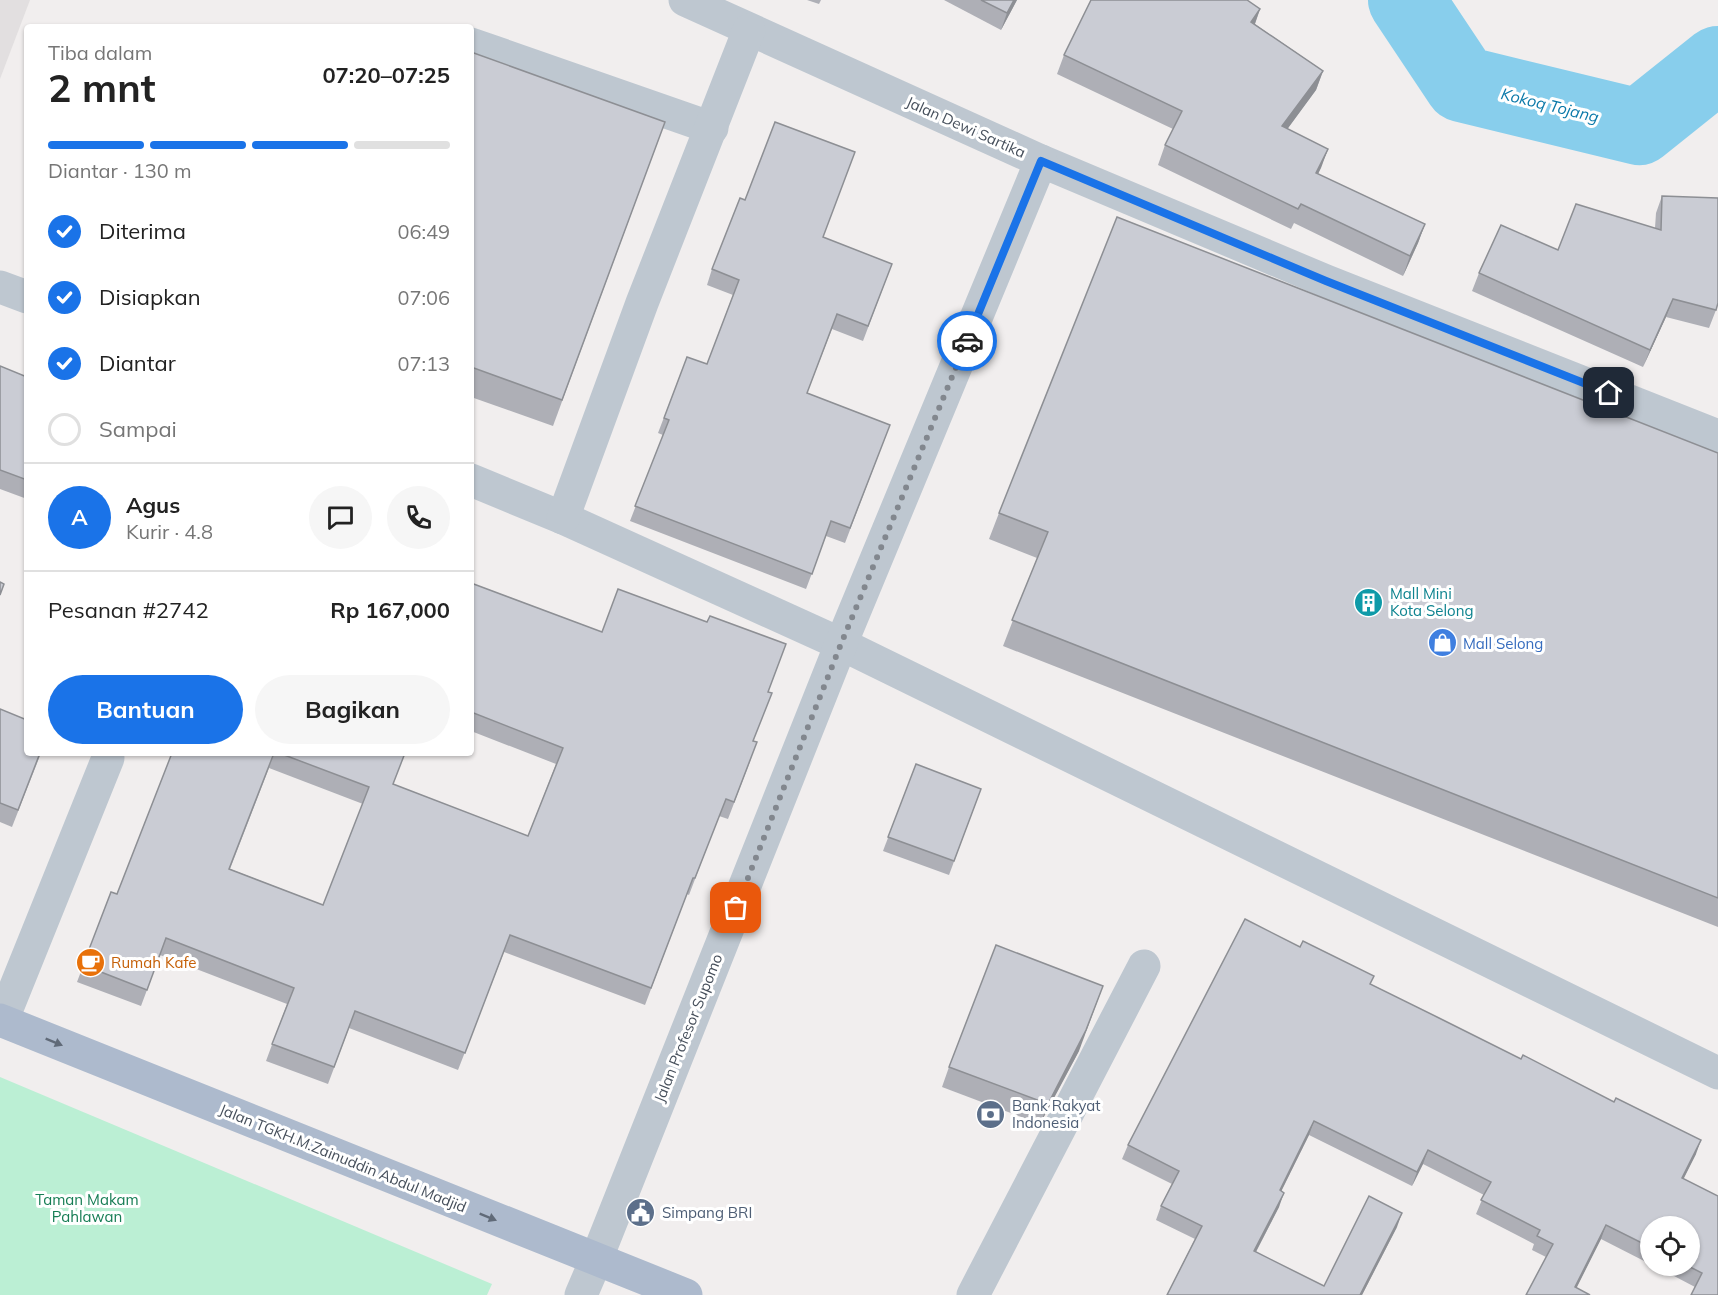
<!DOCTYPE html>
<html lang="id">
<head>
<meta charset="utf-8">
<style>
	body { margin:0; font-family:Mulish,sans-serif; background:#f6f6f6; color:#222; height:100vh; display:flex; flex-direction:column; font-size:22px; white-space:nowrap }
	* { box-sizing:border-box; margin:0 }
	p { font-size:20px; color:#767676 }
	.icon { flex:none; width:33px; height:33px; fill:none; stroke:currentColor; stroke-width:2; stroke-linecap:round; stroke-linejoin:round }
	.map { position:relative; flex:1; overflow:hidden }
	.sheet { position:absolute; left:24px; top:24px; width:450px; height:732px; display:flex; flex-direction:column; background:#fff; border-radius:6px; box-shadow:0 2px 4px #0004 }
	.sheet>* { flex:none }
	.controls { position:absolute; left:1640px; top:1216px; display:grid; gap:12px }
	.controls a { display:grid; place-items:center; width:60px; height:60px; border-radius:50%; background:#fff; box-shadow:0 2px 4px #0004; font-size:30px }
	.pin { position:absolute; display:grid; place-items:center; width:51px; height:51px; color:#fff; margin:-26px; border-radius:12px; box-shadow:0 3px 9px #0006 }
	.courier { position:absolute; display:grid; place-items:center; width:60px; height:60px; margin:-30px; border:4px solid #1a73e8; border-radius:50%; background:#fff; color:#222; box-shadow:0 2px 8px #0007 }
	.overview em { font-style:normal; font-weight:700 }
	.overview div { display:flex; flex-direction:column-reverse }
	.overview { display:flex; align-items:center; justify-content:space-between; height:102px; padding:0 24px }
	h1 { font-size:39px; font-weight:700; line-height:45px }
	.bar { display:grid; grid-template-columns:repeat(4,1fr); gap:9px 6px; align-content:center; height:72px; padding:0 24px }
	.bar i { height:8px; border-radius:4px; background:#e0e0e0 }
	.bar .active { background:#1a73e8 }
	.bar p { grid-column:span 4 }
	.line { display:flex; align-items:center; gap:15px; padding:0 24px; border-top:2px solid #e0e0e0 }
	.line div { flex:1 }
	.round { display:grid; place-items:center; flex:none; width:63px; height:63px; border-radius:32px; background:#f6f6f6 }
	ol { padding:0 24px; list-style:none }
	li { display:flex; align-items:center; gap:18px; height:66px }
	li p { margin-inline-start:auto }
	li .icon { padding:6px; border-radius:50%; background:#1a73e8; color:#fff; stroke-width:4 }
	li:last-child { color:#767676 }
	li i { width:33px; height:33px; border:3px solid #e0e0e0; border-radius:50% }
	.button { display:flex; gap:12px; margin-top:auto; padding:12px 24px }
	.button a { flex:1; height:69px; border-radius:36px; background:#1a73e8; color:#fff; font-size:24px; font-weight:700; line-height:69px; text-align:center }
	.button a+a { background:#f6f6f6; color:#222 }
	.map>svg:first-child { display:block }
</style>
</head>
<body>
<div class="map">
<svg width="1718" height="1295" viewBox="0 0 1718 1295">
	<rect width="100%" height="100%" fill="#f1eeee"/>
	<path fill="#e2dfe0" d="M0,0H30L0,79Z"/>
	<path fill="#bbefd4" d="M0,1077L492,1284L487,1295H0Z"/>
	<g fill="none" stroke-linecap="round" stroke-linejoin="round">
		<path stroke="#88ceec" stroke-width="76" d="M1406,0L1462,84L1639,127L1718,64"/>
		<g stroke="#bec7d0" stroke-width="33">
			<path d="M685,0L1041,161L1326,281L1718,436"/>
			<path d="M471,44L712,128"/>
			<path d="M0,287L27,297"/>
			<path d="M471,480L563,518L841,644L1718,1073"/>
			<path d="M563,518L642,303L749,30"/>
			<path d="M2,1021L108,758"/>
			<path d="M581,1295L596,1260L841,644L1041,161"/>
			<path d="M973,1295L1144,966"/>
		</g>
		<path stroke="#adbacd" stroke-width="33" d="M0,1020L686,1295"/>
	</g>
	<g fill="#aeafb6" fill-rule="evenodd">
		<path d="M807,0H821L819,4Z"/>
		<path d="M944,0H1017L1001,30Z"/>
		<path d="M1260,9L1255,24L1323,71L1316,90L1287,129L1328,149L1318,174L1425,224L1418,243L1403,276L1294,223L1291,229L1158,165L1165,145L1173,129L1057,74L1064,55Z"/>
		<path d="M471,52L665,122L553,426L471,397Z"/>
		<path d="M1662,196L1716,310L1709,328L1666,317L1643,367L1472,291L1479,273L1655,228L1656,213Z"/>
		<path d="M823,237L892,264L863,341L832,329L807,393L890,425L845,543L826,536L806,589L630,521L663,435L658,433L687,357L707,364L733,295L707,285L712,269Z"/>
		<path d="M0,366L27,377V499L0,489Z"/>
		<path d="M1718,453V927L1003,646L1037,558L989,539L999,513Z"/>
		<path d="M471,583L602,632L768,692L753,741L751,759L728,819L719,816L689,895L687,894L645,1005L504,952L458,1070L349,1028L328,1084L266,1061L287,1004L160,955L141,1006L77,982L111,892L117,894L172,753H405L393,784L528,836L556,764L471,731ZM269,768L363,804L323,905L230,869Z"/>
		<path d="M0,709L41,753L12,827L0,822Z"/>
		<path d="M916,764L981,789L949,875L883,851Z"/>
		<path d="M1300,947L1696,1154L1683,1179L1718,1295L1695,1287L1655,1266H1689L1650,1227V1264L1601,1239L1576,1288L1526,1295L1546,1257L1532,1250L1534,1244L1476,1214L1484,1195L1423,1164L1412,1186L1309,1135L1281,1191L1279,1207L1256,1252L1324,1286L1397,1227L1362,1295H1167L1195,1239L1156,1220L1161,1206L1172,1184L1122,1159L1128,1145Z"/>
		<path d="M1079,1051L1040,1124L942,1087L949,1067Z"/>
	</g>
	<g fill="#8d8f94">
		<path d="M1014,0H1017L1001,30L1007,13Z"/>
		<path d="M1260,9L1253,29L1251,22Z"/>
		<path d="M1323,71L1316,90L1275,146L1282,126Z"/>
		<path d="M1328,149L1321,168L1309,192L1316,173Z"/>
		<path d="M1425,224L1418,243L1403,276L1410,256Z"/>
		<path d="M1673,299L1666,317L1643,367L1650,350Z"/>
		<path d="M1103,986L1079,1051L1040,1124L1048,1104Z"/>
		<path d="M1314,1121L1309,1135L1275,1204L1280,1190Z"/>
		<path d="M1701,1140L1696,1154L1677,1192L1682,1178Z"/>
		<path d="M1428,1150L1423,1164L1412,1186L1417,1172Z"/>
		<path d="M1284,1193L1279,1207L1249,1265L1254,1251Z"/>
		<path d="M1402,1213L1397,1227L1362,1295H1360Z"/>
		<path d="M1606,1225L1601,1239L1573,1295L1575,1287Z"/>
	</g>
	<g fill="#caccd4" stroke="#8d8f94" stroke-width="1.5">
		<path d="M981,0H1014L1007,13Z"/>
		<path d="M1091,0H1247L1260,9L1251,22L1323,71L1282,126L1328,149L1316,173L1425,224L1410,256L1301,204L1298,209L1165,145L1182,111L1064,55Z"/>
		<path d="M471,52L665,122L562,400L471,367Z"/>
		<path d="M775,122L855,152L823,237L892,264L868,326L837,314L807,393L890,425L850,528L831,521L812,574L635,506L669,420L664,418L687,357L707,364L739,280L712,269L740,198L745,200Z"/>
		<path d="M1662,196L1718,198V303L1716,310L1673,299L1650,350L1479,273L1501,225L1558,250L1576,204L1661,230Z"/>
		<path d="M1117,217L1718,453V898L1012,620L1048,532L999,513Z"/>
		<path d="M0,366L27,377V480L0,470Z"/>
		<path d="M0,582L4,584L0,595Z"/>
		<path d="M471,583L602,632L618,589L707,622L710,616L786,644L768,692L772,693L753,741L757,742L734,802L726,799L695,878H693L651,988L510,935L465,1053L355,1011L334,1067L272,1044L294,988L166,938L147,990L83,965L111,892L117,894L172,753H274L229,869L323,905L369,787L279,753H405L393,784L528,836L563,748L471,712Z"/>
		<path d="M0,709L27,720V753H40L18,810L0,803Z"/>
		<path d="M916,764L981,789L954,861L888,837Z"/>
		<path d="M1245,919L1300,947L1303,941L1374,976L1370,984L1439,1018L1521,1059L1523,1055L1614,1102L1616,1098L1701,1140L1682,1178L1718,1196V1295H1691L1702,1273L1688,1266H1689V1227H1650V1247L1606,1225L1575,1287L1590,1295H1526L1553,1244L1537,1236L1540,1230L1481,1200L1491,1182L1428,1150L1417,1172L1314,1121L1280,1190L1284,1193L1254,1251L1324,1286L1369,1196L1402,1213L1360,1295H1167L1202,1226L1161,1206L1179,1171L1128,1145Z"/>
		<path d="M996,945L1103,986L1086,1030L1048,1104L949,1067Z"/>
	</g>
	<defs><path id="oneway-solid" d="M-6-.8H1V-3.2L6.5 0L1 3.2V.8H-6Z" transform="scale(1.5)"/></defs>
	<g fill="#606a78">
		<use href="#oneway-solid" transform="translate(54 1042) rotate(22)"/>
		<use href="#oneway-solid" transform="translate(488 1217) rotate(22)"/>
	</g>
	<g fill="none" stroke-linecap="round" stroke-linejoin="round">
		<path stroke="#82878e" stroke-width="6" stroke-dasharray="0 10.8" d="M736,908L841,644L967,341"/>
		<path stroke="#1a73e8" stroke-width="8" d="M967,341L1041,161L1326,281L1609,393"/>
	</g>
	<defs>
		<symbol id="building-disc" viewBox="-11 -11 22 22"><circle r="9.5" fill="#0f9aa8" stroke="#fff"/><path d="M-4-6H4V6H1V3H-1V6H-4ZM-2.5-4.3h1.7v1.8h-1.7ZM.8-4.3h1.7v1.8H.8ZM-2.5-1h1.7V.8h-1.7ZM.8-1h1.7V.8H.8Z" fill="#fff"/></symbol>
		<symbol id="shop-disc" viewBox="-11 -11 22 22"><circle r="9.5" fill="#3f7fe0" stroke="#fff"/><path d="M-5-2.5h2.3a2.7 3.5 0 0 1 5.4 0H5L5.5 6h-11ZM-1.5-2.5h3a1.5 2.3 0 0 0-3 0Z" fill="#fff"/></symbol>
		<symbol id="cafe-disc" viewBox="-11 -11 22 22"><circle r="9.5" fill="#e8710a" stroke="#fff"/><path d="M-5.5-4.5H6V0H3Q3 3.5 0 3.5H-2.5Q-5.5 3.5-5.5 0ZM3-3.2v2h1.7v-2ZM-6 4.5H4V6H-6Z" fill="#fff"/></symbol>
		<symbol id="bank-disc" viewBox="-11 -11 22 22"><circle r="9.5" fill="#5c6f8a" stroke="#fff"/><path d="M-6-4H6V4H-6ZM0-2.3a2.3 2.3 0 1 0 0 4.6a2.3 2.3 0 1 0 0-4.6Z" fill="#fff"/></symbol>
		<symbol id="civic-disc" viewBox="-11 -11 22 22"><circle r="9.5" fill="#5c6f8a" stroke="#fff"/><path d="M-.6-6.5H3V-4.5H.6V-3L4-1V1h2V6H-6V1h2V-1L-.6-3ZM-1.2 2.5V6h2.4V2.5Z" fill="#fff"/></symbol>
	</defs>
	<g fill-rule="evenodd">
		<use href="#building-disc" x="1352" y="586" width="33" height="33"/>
		<use href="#shop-disc" x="1426" y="626" width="33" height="33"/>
		<use href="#cafe-disc" x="74" y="946" width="33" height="33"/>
		<use href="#bank-disc" x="974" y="1098" width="33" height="33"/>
		<use href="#civic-disc" x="624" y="1196" width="33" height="33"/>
	</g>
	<g text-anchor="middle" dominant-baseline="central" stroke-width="6" stroke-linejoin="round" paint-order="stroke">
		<g font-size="15" fill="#464f5b" stroke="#fff">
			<text transform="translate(966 127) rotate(24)">Jalan Dewi Sartika</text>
			<text transform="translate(688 1028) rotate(-68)">Jalan Profesor Supomo</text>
			<text transform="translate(343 1158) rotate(22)">Jalan TGKH.M.Zainuddin Abdul Madjid</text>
		</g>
		<g font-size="15" fill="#0d838f" stroke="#fff" text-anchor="start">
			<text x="1390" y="593">Mall Mini<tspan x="1390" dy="17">Kota Selong</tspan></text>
		</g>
		<g font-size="15" fill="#366cbe" stroke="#fff" text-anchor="start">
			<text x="1463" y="643">Mall Selong</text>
		</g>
		<g font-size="15" fill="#c56008" stroke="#fff" text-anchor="start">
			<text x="111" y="962">Rumah Kafe</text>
		</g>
		<g font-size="15" fill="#4e5e75" stroke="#fff" text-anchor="start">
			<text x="1012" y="1105">Bank Rakyat<tspan x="1012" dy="17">Indonesia</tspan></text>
			<text x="662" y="1212">Simpang BRI</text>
		</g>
		<g font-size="15" fill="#167d54" stroke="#fff">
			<text x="87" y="1199">Taman Makam<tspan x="87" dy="17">Pahlawan</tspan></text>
		</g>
		<g font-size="16" font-style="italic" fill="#0b79a9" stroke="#fff">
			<text transform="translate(1550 105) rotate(14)">Kokoq Tojang</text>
		</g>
	</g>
</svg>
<div class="controls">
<a><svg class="icon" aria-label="locate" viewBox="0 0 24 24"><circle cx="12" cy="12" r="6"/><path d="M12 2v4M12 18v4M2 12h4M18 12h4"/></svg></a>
</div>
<div class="pin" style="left:736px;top:908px;background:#ea580c"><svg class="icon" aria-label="bag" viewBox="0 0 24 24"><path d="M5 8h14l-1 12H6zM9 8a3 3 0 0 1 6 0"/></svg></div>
<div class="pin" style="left:1609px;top:393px;background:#1f2937"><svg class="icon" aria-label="home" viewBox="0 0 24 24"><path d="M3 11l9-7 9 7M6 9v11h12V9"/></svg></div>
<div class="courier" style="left:967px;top:341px"><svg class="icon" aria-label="car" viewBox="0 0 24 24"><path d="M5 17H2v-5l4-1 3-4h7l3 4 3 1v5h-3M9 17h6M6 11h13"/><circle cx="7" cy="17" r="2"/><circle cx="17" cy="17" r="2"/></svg></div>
<section class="sheet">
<div class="overview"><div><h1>2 mnt</h1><p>Tiba dalam</p></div><em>07:20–07:25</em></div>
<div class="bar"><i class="active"></i><i class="active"></i><i class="active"></i><i></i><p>Diantar · 130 m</p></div>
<ol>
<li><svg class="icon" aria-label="check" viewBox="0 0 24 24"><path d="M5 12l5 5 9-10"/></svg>Diterima<p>06:49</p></li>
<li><svg class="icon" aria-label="check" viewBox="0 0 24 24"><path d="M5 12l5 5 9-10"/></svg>Disiapkan<p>07:06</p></li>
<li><svg class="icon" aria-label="check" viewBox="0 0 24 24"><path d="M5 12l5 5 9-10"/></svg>Diantar<p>07:13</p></li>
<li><i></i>Sampai</li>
</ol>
<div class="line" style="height:108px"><b class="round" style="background:#1a73e8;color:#fff">A</b><div><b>Agus</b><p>Kurir · 4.8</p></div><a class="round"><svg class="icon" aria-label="chat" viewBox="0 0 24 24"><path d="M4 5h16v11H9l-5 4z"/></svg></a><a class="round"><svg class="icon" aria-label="phone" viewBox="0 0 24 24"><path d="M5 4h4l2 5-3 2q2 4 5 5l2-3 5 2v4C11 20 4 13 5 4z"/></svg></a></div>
<div class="line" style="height:78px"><div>Pesanan #2742</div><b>Rp 167,000</b></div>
<div class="button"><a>Bantuan</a><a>Bagikan</a></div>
</section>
</div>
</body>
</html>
